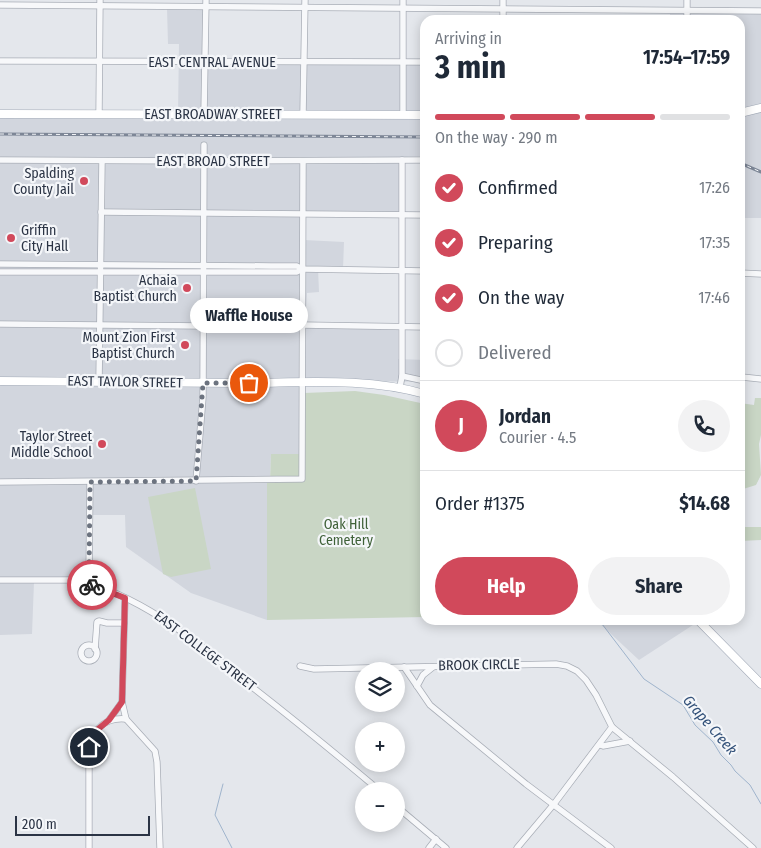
<!DOCTYPE html>
<html lang="en">
<head>
<meta charset="utf-8">
<style>
	body { margin:0; font-family:"Fira Sans Condensed",sans-serif; background:#f2f2f3; color:#1f2937; height:100vh; display:flex; flex-direction:column; font-size:19px; white-space:nowrap }
	* { box-sizing:border-box; margin:0 }
	p { font-size:16px; color:#747a83 }
	.icon { flex:none; width:28px; height:28px; fill:none; stroke:currentColor; stroke-width:2; stroke-linecap:round; stroke-linejoin:round }
	.map { position:relative; flex:1; overflow:hidden }
	.side { position:absolute; left:420px; top:15px; width:325px; height:610px; display:flex; flex-direction:column; background:#fff; border-radius:15px; box-shadow:0 2px 12px #0003 }
	.side>* { flex:none }
	.tools { position:absolute; left:355px; top:662px; display:grid; gap:10px }
	.tools a { display:grid; place-items:center; width:50px; height:50px; border-radius:50%; background:#fff; box-shadow:0 2px 12px #0003; font-size:25px }
	.scale { position:absolute; left:15px; bottom:12px; width:135px; box-sizing:border-box; padding-left:5px; border:2px solid #2b3445; border-top:0; font-size:14px; line-height:18px; white-space:nowrap; color:#2b3445; -webkit-text-stroke:4px #f4f6f9; paint-order:stroke }
	.pin { position:absolute; display:grid; place-items:center; width:42px; height:42px; color:#fff; margin:-21px; border:2px solid #fff; border-radius:50%; box-shadow:0 1px 5px #0007 }
	.courier { position:absolute; display:grid; place-items:center; width:50px; height:50px; margin:-25px; border:4px solid #d1495b; border-radius:50%; background:#fff; color:#222; box-shadow:0 1px 6px #0007 }
	.bubble { position:absolute; height:35px; border-radius:18px; background:#fff; box-shadow:0 2px 12px #0003; font-size:16px; font-weight:700; line-height:35px; text-align:center }
	.overview em { font-style:normal; font-weight:700 }
	.overview div { display:flex; flex-direction:column-reverse }
	.overview { display:flex; align-items:center; justify-content:space-between; height:85px; padding:0 15px }
	h1 { font-size:32px; font-weight:700; line-height:38px }
	.bar { display:grid; grid-template-columns:repeat(4,1fr); gap:8px 5px; align-content:center; height:60px; padding:0 15px }
	.bar i { height:6px; border-radius:4px; background:#e0e1e3 }
	.bar .active { background:#d1495b }
	.bar p { grid-column:span 4 }
	.line { display:flex; align-items:center; gap:12px; padding:0 15px; border-top:1px solid #e0e1e3 }
	.line div { flex:1 }
	.round { display:grid; place-items:center; flex:none; width:52px; height:52px; border-radius:26px; background:#f2f2f3 }
	ol { padding:0 15px; list-style:none }
	li { display:flex; align-items:center; gap:15px; height:55px }
	li p { margin-inline-start:auto }
	li .icon { padding:5px; border-radius:50%; background:#d1495b; color:#fff; stroke-width:4 }
	li:last-child { color:#747a83 }
	li i { width:28px; height:28px; border:2px solid #e0e1e3; border-radius:50% }
	.action { display:flex; gap:10px; margin-top:auto; padding:10px 15px }
	.action a { flex:1; height:58px; border-radius:30px; background:#d1495b; color:#fff; font-size:20px; font-weight:700; line-height:58px; text-align:center }
	.action a+a { background:#f2f2f3; color:#1f2937 }
	.map>svg:first-child { display:block }
</style>
</head>
<body>
<div class="map">
<svg width="761" height="848" viewBox="0 0 761 848">
	<rect width="100%" height="100%" fill="#e4e7ec"/>
	<g fill="#d2d6de">
		<path d="M167,8L207,9V65H425V156L405,157L404,217L305,214L304,240L344,242L343,269H318L319,292L307,293L305,327L398,328V359L425,360V382L305,380L304,454H271L270,483H267V620L191,593L126,547L125,515H89L87,582H34L32,634L0,635V113L178,114L179,44H168Z"/>
		<path d="M761,11V218H740V20H670V12Z"/>
		<path d="M596,620H694L696,623L639,660Z"/>
	</g>
	<g fill="#c9d6c5">
		<path d="M355,391L384,395L425,404V617L267,620V483L270,482L271,454H304V393Z"/>
		<path d="M755,398H761V435L759,444L761,475L756,485L740,490V403L754,405Z"/>
		<path d="M195,488L211,569L171,577L163,574L148,497Z"/>
		<path d="M740,527H761V540L740,541Z"/>
	</g>
	<g fill="none" stroke-linecap="round" stroke-linejoin="round">
		<g stroke="#9fb4cc" stroke-width="1">
			<path d="M599,620L644,679L683,705L695,725L713,742L721,755L731,765L735,771L750,785L761,804"/>
			<path d="M223,784L215,815L232,848"/>
		</g>
		<defs>
			<g id="minor">
				<path d="M403,0V115"/>
				<path d="M0,5L761,11"/>
				<path d="M503,20V0"/>
				<path d="M687,20V0"/>
				<path d="M0,61L425,62"/>
				<path d="M99,114L100,0"/>
				<path d="M204,114L206,0"/>
				<path d="M303,114L305,0"/>
				<path d="M0,160L204,161L425,160"/>
				<path d="M101,212L425,215"/>
				<path d="M0,264L271,266H297L302,269L425,271"/>
				<path d="M0,272H297L302,269"/>
				<path d="M740,273L761,274"/>
				<path d="M741,273V374L742,377L761,379"/>
				<path d="M0,324L203,326"/>
				<path d="M302,325L425,327"/>
				<path d="M402,376L425,381"/>
				<path d="M99,381L102,161"/>
				<path d="M400,387L402,376V160"/>
				<path d="M196,481L203,397L204,145"/>
				<path d="M0,482L302,479L303,161"/>
				<path d="M0,580H76C143,596 195,641 247,683C292,718 336,754 380,791"/>
				<path d="M87,583L89,576L90,482"/>
				<path d="M125,598L122,702L126,719L155,751L157,762L160,848"/>
				<circle cx="89" cy="653" r="8"/>
				<path d="M95,649L97,622L99,621L107,623H124"/>
				<path d="M300,666L314,669L556,664L567,666L577,671L586,680L596,695L612,727L673,777L753,848"/>
				<path d="M404,667L430,705L526,784L611,848"/>
				<path d="M417,686L423,675L433,667"/>
				<path d="M109,720L122,702"/>
				<path d="M600,745L603,746L630,741"/>
				<path d="M396,806L446,848"/>
				<path d="M89,848V747C94,728 106,717 126,719"/>
				<path d="M429,848L436,839"/>
				<path d="M517,848L554,804L612,727"/>
			</g>
			<g id="major">
				<path d="M740,113L761,108"/>
				<path d="M0,114L425,115"/>
				<path d="M0,381C80,381 160,383 240,383C302,383 365,377 425,394"/>
				<path d="M698,620L761,684"/>
			</g>
		</defs>
		<use href="#minor" stroke="#a9aeb7" stroke-width="7"/>
		<use href="#major" stroke="#a3abb8" stroke-width="9"/>
		<use href="#minor" stroke="#f7f8fa" stroke-width="5.5"/>
		<use href="#major" stroke="#fff" stroke-width="8"/>
		<defs>
			<g id="rail">
				<path d="M0,134L425,137"/>
				<path d="M740,163L761,172"/>
			</g>
		</defs>
		<use href="#rail" stroke="#7d8696" stroke-width="3"/>
		<use href="#rail" stroke="#f4f6f9" stroke-width="1" stroke-dasharray="4" stroke-linecap="butt"/>
	</g>
	<g fill="none" stroke-linecap="round" stroke-linejoin="round">
		<path stroke="#6c737f" stroke-width="5" stroke-dasharray="0 9" d="M92,585L87,583L89,576L90,482L196,481L203,383H249"/>
		<path stroke="#d1495b" stroke-width="6" d="M89,747L91,739L97,730L109,720L122,702L125,598L92,585"/>
	</g>
	<g fill="#d1495b" stroke="#f4f6f9" stroke-width="2">
		<circle cx="84" cy="181" r="5"/>
		<circle cx="11" cy="238" r="5"/>
		<circle cx="187" cy="288" r="5"/>
		<circle cx="185" cy="345" r="5"/>
		<circle cx="102" cy="444" r="5"/>
	</g>
	<g text-anchor="middle" dominant-baseline="central" stroke-width="4.5" stroke-linejoin="round" paint-order="stroke">
		<g font-size="14" fill="#2b3445" stroke="#f4f6f9">
			<text x="212" y="62">EAST CENTRAL AVENUE</text>
			<text x="213" y="114">EAST BROADWAY STREET</text>
			<text x="213" y="161">EAST BROAD STREET</text>
			<text transform="translate(125 382) rotate(1)">EAST TAYLOR STREET</text>
			<text transform="translate(205 651) rotate(37)">EAST COLLEGE STREET</text>
			<text transform="translate(479 665) rotate(-1)">BROOK CIRCLE</text>
		</g>
		<g font-size="14" fill="#2b3445" stroke="#f4f6f9" text-anchor="end">
			<text x="74" y="173">Spalding<tspan x="74" dy="16">County Jail</tspan></text>
			<text x="21" y="230" text-anchor="start">Griffin<tspan x="21" dy="16">City Hall</tspan></text>
			<text x="177" y="280">Achaia<tspan x="177" dy="16">Baptist Church</tspan></text>
			<text x="175" y="337">Mount Zion First<tspan x="175" dy="16">Baptist Church</tspan></text>
			<text x="92" y="436">Taylor Street<tspan x="92" dy="16">Middle School</tspan></text>
		</g>
		<g font-size="14" fill="#3f6138" stroke="#f4f6f9">
			<text x="346" y="524">Oak Hill<tspan x="346" dy="16">Cemetery</tspan></text>
		</g>
		<g font-size="15" font-style="italic" fill="#34527a" stroke="#f4f6f9">
			<text transform="translate(710 725) rotate(49)">Grape Creek</text>
		</g>
	</g>
</svg>
<div class="tools">
<a><svg class="icon" aria-label="layers" viewBox="0 0 24 24"><path d="M12 4l9 5-9 5-9-5zM3 14l9 5 9-5"/></svg></a>
<a>+</a>
<a>−</a>
</div>
<div class="scale">200 m</div>
<div class="pin" style="left:249px;top:383px;background:#ea580c"><svg class="icon" aria-label="bag" viewBox="0 0 24 24"><path d="M5 8h14l-1 12H6zM9 8a3 3 0 0 1 6 0"/></svg></div>
<div class="pin" style="left:89px;top:747px;background:#1f2937"><svg class="icon" aria-label="home" viewBox="0 0 24 24"><path d="M3 11l9-7 9 7M6 9v11h12V9"/></svg></div>
<div class="courier" style="left:92px;top:585px"><svg class="icon" aria-label="bike" viewBox="0 0 24 24"><circle cx="6" cy="16" r="4"/><circle cx="18" cy="16" r="4"/><path d="M6 16l4-8h5l3 8M10 8l3 8H6M13 5h3"/></svg></div>
<div class="bubble" style="left:190px;top:298px;width:118px">Waffle House</div>
<section class="side">
<div class="overview"><div><h1>3 min</h1><p>Arriving in</p></div><em>17:54–17:59</em></div>
<div class="bar"><i class="active"></i><i class="active"></i><i class="active"></i><i></i><p>On the way · 290 m</p></div>
<ol>
<li><svg class="icon" aria-label="check" viewBox="0 0 24 24"><path d="M5 12l5 5 9-10"/></svg>Confirmed<p>17:26</p></li>
<li><svg class="icon" aria-label="check" viewBox="0 0 24 24"><path d="M5 12l5 5 9-10"/></svg>Preparing<p>17:35</p></li>
<li><svg class="icon" aria-label="check" viewBox="0 0 24 24"><path d="M5 12l5 5 9-10"/></svg>On the way<p>17:46</p></li>
<li><i></i>Delivered</li>
</ol>
<div class="line" style="height:90px"><b class="round" style="background:#d1495b;color:#fff">J</b><div><b>Jordan</b><p>Courier · 4.5</p></div><a class="round"><svg class="icon" aria-label="phone" viewBox="0 0 24 24"><path d="M5 4h4l2 5-3 2q2 4 5 5l2-3 5 2v4C11 20 4 13 5 4z"/></svg></a></div>
<div class="line" style="height:65px"><div>Order #1375</div><b>$14.68</b></div>
<div class="action"><a>Help</a><a>Share</a></div>
</section>
</div>
</body>
</html>
